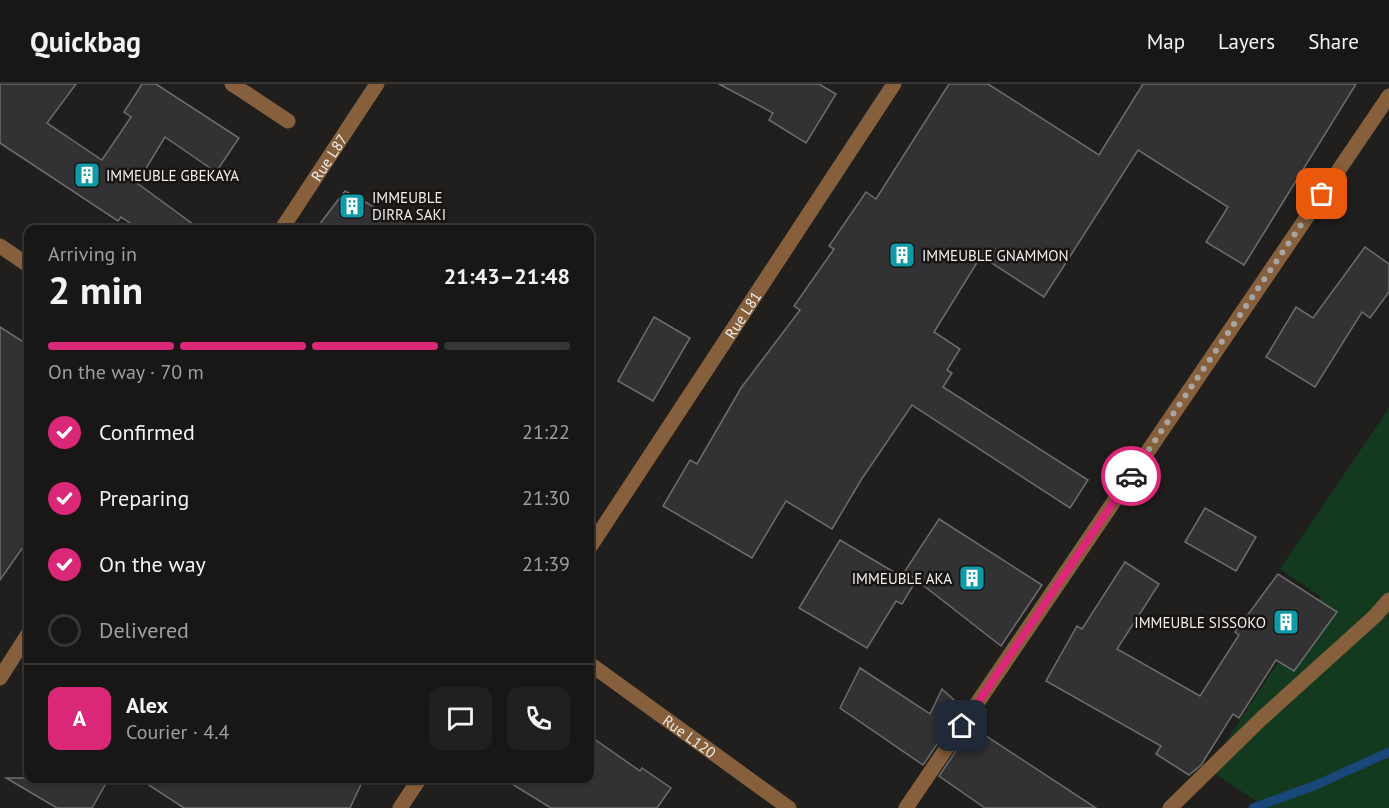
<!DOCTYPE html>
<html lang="en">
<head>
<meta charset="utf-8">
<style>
	body { margin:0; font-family:"PT Sans",sans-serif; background:#22201f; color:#f1f3f6; height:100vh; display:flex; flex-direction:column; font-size:22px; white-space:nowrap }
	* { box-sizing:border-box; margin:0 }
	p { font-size:20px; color:#9f9fa1 }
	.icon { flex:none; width:33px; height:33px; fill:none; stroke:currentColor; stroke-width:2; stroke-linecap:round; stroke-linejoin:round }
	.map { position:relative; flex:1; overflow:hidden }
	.drawer { position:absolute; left:24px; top:141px; width:570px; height:558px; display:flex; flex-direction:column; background:#191716; border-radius:12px; box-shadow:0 2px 4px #0004,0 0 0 2px #373635 }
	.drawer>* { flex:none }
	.pin { position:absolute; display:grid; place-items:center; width:51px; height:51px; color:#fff; margin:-26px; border-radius:12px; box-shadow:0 3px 9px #0006 }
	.courier { position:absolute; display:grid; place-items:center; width:60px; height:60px; margin:-30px; border:4px solid #db2777; border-radius:50%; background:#fff; color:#222; box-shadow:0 2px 8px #0007 }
	.headline em { font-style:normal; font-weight:800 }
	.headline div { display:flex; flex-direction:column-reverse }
	.headline { display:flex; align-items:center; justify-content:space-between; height:102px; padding:0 24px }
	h1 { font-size:39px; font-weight:800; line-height:45px }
	.bar { display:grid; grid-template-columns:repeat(4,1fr); gap:9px 6px; align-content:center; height:72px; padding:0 24px }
	.bar i { height:8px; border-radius:4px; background:#373635 }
	.bar .selected { background:#db2777 }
	.bar p { grid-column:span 4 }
	.line { display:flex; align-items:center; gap:15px; padding:0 24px; border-top:2px solid #373635 }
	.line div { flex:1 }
	.round { display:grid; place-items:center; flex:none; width:63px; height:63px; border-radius:12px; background:#22201f }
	ol { padding:0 24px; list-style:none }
	li { display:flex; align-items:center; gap:18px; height:66px }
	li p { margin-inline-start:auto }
	li .icon { padding:6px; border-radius:50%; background:#db2777; color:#fff; stroke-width:4 }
	li:last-child { color:#9f9fa1 }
	li i { width:33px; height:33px; border:3px solid #373635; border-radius:50% }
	header { display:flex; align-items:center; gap:36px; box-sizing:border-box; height:84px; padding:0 30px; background:#191716; border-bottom:2px solid #373635 }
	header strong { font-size:28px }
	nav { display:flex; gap:33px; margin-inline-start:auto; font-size:21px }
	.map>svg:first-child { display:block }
</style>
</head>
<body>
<header>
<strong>Quickbag</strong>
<nav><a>Map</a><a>Layers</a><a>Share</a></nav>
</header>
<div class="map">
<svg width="1389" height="724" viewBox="0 0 1389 724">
	<rect width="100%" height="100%" fill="#211f1d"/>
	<path fill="#13391f" d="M1389,324V724H1267L1208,685L1321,513L1280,485Z"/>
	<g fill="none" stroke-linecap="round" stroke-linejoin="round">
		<path stroke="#194779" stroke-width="9" d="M1253,724L1316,701L1389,668"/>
	</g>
	<g fill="#323235" stroke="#6d6d70" stroke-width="1.5">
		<path d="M0,0H76L47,39L102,76L131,33L124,28L142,0H156L239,54L216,88L165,53L137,99L201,146H140L121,133L118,137L0,59Z"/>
		<path d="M719,0H819L836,10L806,59L769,36L773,29Z"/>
		<path d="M949,0H988L1099,71L1143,0H1356L1244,181L1206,158L1228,123L1138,66L1044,213L981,172L934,248L960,265L947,286L952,289L943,303L1088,396L1070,424L912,321L861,396L832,445L786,417L752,474L663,422L690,376L697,380L741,304L800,226L794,222L834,165L829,162L866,108L876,115Z"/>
		<path d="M345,107L416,146H315Z"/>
		<path d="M1365,163L1389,180V208L1370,234L1362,228L1315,303L1266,273L1296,223L1313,234Z"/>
		<path d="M654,233L690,254L653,317L618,297Z"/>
		<path d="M0,243L28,261V456L0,496Z"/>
		<path d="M1205,424L1256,453L1236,487L1185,458Z"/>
		<path d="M939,435L1042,501L1001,562L905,487Z"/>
		<path d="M840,456L914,500L902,520L896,517L867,564L799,524Z"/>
		<path d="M1125,478L1159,500L1117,565L1200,612L1239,551L1235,548L1278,490L1337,528L1294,587L1276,576L1239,634L1233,630L1201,681L1189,691L1156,670L1161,662L1046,597L1077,542L1082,545Z"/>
		<path d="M860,584L930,630L942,605L962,623L923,681L840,624Z"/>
		<path d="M977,636L974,644L1096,724H985L939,692Z"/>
		<path d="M590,652L640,687L642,684L671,704L657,724H551L502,694H590Z"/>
		<path d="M6,694H109L92,724H57Z"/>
		<path d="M138,694H364L350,724H184Z"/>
	</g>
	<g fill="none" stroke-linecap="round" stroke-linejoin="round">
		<g stroke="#86603c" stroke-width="15">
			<path d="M232,0L288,37"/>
			<path id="s1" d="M281,146L377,0"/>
			<path d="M0,162L28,181"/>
			<path id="s2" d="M590,463L894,0"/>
			<path id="s3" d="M590,580L789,724"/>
			<path d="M0,594L28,550"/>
			<path d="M400,724L420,694"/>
			<path d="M906,724L1389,12"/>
			<path d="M1170,724L1261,635L1375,532L1389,516"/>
		</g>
	</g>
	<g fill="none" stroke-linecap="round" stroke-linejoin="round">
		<path stroke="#a8a6a4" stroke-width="6" stroke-dasharray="0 10.8" d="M1131,392L1322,110"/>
		<path stroke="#db2777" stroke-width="8" d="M962,642L1131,392"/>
	</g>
	<defs>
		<symbol id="building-square" viewBox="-11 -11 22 22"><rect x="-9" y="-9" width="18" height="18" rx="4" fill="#0f9aa8" stroke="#181513"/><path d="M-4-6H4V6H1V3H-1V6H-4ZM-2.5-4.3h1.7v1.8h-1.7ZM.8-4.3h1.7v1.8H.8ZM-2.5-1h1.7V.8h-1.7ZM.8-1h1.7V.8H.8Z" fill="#fff"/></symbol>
	</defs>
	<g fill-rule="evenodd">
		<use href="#building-square" x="72" y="76" width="30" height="30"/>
		<use href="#building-square" x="337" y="107" width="30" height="30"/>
		<use href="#building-square" x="887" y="156" width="30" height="30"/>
		<use href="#building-square" x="957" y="479" width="30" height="30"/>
		<use href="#building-square" x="1271" y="523" width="30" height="30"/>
	</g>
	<g text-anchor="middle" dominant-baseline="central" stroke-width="5" stroke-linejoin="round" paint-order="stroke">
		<g font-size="15" fill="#f0eeed" stroke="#181513">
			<text stroke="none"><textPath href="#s1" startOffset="87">Rue L87</textPath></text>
			<text stroke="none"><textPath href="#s2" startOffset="278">Rue L81</textPath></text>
			<text stroke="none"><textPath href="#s3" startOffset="123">Rue L120</textPath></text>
		</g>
		<g font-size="15" fill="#f0eeed" stroke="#181513" text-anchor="start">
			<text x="106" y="91">IMMEUBLE GBEKAYA</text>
			<text x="372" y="113">IMMEUBLE<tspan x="372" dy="17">DIRRA SAKI</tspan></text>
			<text x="922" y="171">IMMEUBLE GNAMMON</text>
			<text x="952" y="494" text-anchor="end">IMMEUBLE AKA</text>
			<text x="1266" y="538" text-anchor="end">IMMEUBLE SISSOKO</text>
		</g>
	</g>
</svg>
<div class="pin" style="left:1322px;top:110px;background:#ea580c"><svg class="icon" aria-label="bag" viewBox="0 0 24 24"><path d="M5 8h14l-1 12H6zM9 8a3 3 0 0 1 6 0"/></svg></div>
<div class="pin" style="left:962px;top:642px;background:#1f2937"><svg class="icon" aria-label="home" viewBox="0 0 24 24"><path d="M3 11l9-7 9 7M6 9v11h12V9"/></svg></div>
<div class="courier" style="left:1131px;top:392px"><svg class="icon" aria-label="car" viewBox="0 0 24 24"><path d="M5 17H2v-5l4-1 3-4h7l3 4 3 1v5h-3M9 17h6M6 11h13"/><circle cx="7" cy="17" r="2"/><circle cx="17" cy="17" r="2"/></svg></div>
<section class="drawer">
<div class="headline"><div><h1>2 min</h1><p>Arriving in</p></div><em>21:43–21:48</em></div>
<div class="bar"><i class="selected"></i><i class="selected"></i><i class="selected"></i><i></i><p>On the way · 70 m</p></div>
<ol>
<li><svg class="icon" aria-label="check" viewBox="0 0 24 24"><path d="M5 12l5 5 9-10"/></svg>Confirmed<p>21:22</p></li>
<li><svg class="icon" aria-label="check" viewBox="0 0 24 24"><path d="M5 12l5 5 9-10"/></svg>Preparing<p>21:30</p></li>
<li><svg class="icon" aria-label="check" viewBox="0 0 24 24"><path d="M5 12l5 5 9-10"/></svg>On the way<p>21:39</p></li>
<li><i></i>Delivered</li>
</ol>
<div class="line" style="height:108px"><b class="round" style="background:#db2777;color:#fff">A</b><div><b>Alex</b><p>Courier · 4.4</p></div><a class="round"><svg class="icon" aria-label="chat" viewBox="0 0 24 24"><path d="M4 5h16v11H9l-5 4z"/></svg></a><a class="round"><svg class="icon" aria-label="phone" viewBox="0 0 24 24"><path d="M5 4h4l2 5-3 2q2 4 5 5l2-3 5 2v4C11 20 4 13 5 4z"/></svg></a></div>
</section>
</div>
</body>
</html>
